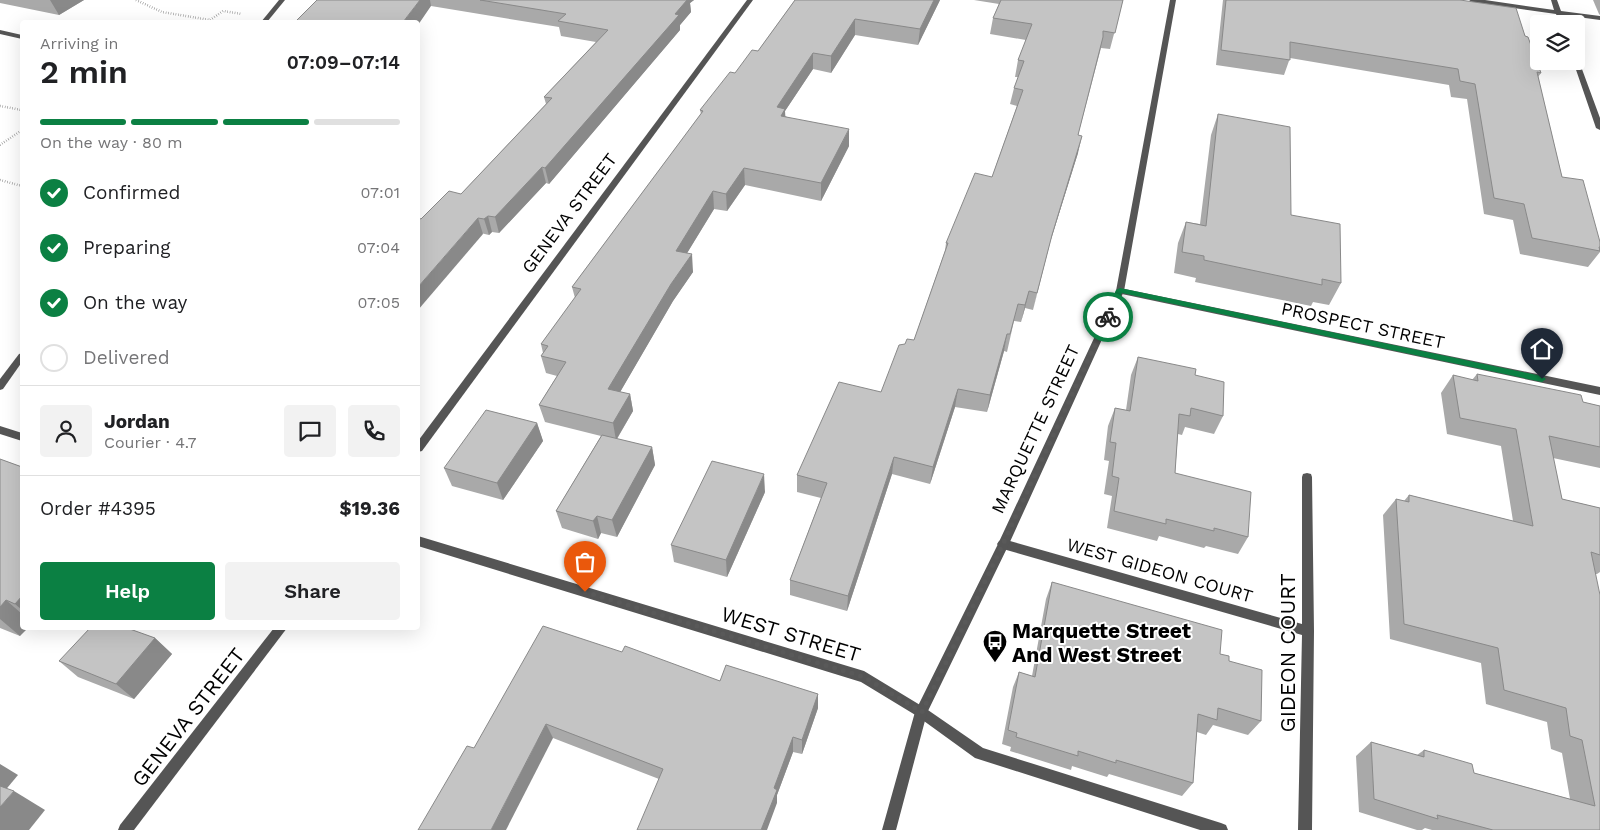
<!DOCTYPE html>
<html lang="en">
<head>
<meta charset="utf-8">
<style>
	body { margin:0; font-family:"Work Sans",sans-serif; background:#f2f2f2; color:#202124; height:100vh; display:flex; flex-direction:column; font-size:19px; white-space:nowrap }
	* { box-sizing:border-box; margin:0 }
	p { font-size:16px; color:#757577 }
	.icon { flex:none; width:28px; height:28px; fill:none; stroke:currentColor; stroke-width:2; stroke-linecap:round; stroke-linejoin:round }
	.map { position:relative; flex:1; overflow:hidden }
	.side { position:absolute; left:20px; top:20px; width:400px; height:610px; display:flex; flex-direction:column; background:#fff; border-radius:5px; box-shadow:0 5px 20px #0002 }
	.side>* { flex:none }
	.buttons { position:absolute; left:1530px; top:15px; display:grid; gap:10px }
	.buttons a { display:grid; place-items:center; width:55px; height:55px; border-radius:5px; background:#fff; box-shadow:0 5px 20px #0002; font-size:25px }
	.pin { position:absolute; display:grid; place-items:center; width:42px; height:42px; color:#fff; margin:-51px -21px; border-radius:50% 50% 50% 0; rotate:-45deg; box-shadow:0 0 5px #0007 }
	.pin .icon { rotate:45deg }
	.courier { position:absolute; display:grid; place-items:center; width:50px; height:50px; margin:-25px; border:4px solid #0b8043; border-radius:50%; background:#fff; color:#222; box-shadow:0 1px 6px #0007 }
	.head em { font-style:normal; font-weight:600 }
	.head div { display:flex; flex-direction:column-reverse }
	.head { display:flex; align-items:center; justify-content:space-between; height:85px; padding:0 20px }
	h1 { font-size:32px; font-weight:600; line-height:38px }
	.bar { display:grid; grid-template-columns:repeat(4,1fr); gap:8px 5px; align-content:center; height:60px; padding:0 20px }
	.bar i { height:6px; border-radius:4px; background:#e0e0e0 }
	.bar .selected { background:#0b8043 }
	.bar p { grid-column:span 4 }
	.line { display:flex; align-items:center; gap:12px; padding:0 20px; border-top:1px solid #e0e0e0 }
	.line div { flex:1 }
	.round { display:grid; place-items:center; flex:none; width:52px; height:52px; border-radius:5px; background:#f2f2f2 }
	ol { padding:0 20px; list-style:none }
	li { display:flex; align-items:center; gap:15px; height:55px }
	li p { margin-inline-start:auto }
	li .icon { padding:5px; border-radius:50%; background:#0b8043; color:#fff; stroke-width:4 }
	li:last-child { color:#757577 }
	li i { width:28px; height:28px; border:2px solid #e0e0e0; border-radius:50% }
	.button { display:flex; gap:10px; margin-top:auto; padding:10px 20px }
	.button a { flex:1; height:58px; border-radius:5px; background:#0b8043; color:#fff; font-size:20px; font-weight:600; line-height:58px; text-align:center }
	.button a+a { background:#f2f2f2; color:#202124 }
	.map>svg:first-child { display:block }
</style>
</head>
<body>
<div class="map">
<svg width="1600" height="830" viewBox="0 0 1600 830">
	<rect width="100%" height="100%" fill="#fff"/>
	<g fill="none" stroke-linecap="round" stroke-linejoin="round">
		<g stroke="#777" stroke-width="2.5" stroke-dasharray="0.5 2" stroke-linecap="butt">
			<path d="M136,0L162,12L210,20L223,11L242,14"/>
			<path d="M0,106L22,110"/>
			<path d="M0,145L22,130"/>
			<path d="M0,180L22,186"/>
		</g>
		<g fill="#555" fill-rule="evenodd">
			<path d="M747,0H753L422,451L418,452V441Z"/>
			<path d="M1469,0H1485L1554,10L1551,0H1557L1561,11L1600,16V20L1563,15L1566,24H1560L1556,14L1472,2Z"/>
			<path d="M0,30L22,35V39L0,34Z"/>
			<path d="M1576,59L1579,61L1600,118V130L1596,128L1573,61H1576Z"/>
			<path d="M1120,288L1600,387V395L1117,293L1116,291L1117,289Z"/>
			<path d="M0,426L22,433V441L0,434Z"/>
			<path d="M1307,473L1311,474L1312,477L1314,631L1312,830H1298L1302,635L1003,549L999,547L997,544L999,541L1003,539L1302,624V477L1303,474Z"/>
			<path d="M418,536L864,671L925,708L983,748L1221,823L1226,825L1228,830H1200L975,758L917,716L861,682L418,546Z"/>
			<path d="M274,628H287L134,830H118L120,825Z"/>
		</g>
		<g fill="#555" fill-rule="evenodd">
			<path d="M279,0H285L267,22H261Z"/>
			<path d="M1170,0H1176L1124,291L1009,544L927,713L896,830H882L915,712L998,544L1116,291Z"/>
			<path d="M22,353V362L3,389L0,390V379L19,354Z"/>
		</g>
	</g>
	<g fill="#a9a9a9">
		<path d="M0,0H84L59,15L0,3Z"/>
		<path d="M317,0H694L690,3L691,12L680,25V30L549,184L546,183L499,233L492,232L489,235L421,219L461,194L546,104L544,97L596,42L561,36L559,27L431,6Z"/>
		<path d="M795,0H940L918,45L855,35L831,73L813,69L785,111V116L849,146L821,201L745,185L727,211L714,209L687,253L693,272L673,301L620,392L630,394L633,411L617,439L652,447L655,465L617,537L601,533L598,539L562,528L556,511L601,436L545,422L539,405L557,376L546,373L541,356L543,353L541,344L575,298L572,287L701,114L700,110L735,73L758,51Z"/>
		<path d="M974,0H1123L1110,49L1101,48L1078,135V153L1047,252L1033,310L1025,308L1021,322L1014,321L1007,352L1004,351L987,412L955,407L930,484L892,474L847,611L790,595V580L821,498L797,492V475L881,392L905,344L914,340L945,251L946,243L992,177L1017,106L1010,104L1014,88L1018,77H1015L1018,60L1026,40L990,34L993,18L999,4Z"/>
		<path d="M1223,0H1460L1525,36L1541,73L1538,77L1562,177L1600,242V252L1588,267L1520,254L1513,220L1484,214L1467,99L1451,97L1449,85L1290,58L1284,75L1216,65Z"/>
		<path d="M1593,0H1600V15L1599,14Z"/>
		<path d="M1218,114L1291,215L1341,283L1329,305L1313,302L1311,306L1195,282L1196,278L1174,273L1178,243L1186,222L1200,224L1211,135Z"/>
		<path d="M1138,357L1195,375L1223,416L1214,434L1185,427L1182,435L1178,434L1175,473L1248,537L1238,554L1206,546L1204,548L1159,536L1157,541L1107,528L1112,496L1104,494L1109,461L1104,460L1108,426L1115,408L1126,410L1131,375Z"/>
		<path d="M1477,374L1583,402L1600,406V468L1553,458L1562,499L1600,508V572L1597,574H1595L1600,830H1432L1425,828L1422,830H1417L1359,812L1356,756L1371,742L1417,755L1424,750L1474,773L1570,799L1562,753L1551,749L1547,722L1486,704L1481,663L1390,639L1383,515L1396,499L1404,501L1409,495L1513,521L1501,446L1447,434L1441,393L1453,375L1472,380Z"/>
		<path d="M537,423L543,441L503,500L452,486L444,468Z"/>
		<path d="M0,459L22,467V628L20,636L0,628Z"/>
		<path d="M765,492L727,577L674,562L671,545Z"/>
		<path d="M1052,582L1220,654L1229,661L1261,721L1248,735L1213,725L1206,735L1197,732L1193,783L1182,796L1109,774L1107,777L1072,766L1071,770L1010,751L1011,747L1002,744L1013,687L1019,672L1032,676L1046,599Z"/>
		<path d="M155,638L172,654L134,699L78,677L59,661Z"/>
		<path d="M622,652L720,681L818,694V708L802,754L793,752L777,795V803L659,779L553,738L474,748Z"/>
	</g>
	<g fill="#898989">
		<path d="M50,0H84L59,15Z"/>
		<path d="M420,0H430L431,6L418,25V22H403Z"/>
		<path d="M683,0H694L690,3L691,12L680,25V30L549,184L545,168L675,14Z"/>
		<path d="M934,0H940L918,45L920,29Z"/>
		<path d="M855,19V35L831,73V56Z"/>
		<path d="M813,53V69L785,111L786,126L777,107Z"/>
		<path d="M849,129V146L821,201V183Z"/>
		<path d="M1082,136L1078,153L1047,252L1033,310L1052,235Z"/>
		<path d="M542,167L546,183L499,233L495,217Z"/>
		<path d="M744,168L745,185L727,211L726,194Z"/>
		<path d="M713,191L714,209L678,268L676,251Z"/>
		<path d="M488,216L492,232L489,235L484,219Z"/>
		<path d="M478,218L483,234L418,310V287Z"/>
		<path d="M692,254L693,272L673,301L612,406L608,389L671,284Z"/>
		<path d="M1029,291L1025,308L1021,322L1025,305Z"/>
		<path d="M1007,334L1004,351L987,412L990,395Z"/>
		<path d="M958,389L955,407L930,484L933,467Z"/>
		<path d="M630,394L633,411L616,440L613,423Z"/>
		<path d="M537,423L543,441L503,500L497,483Z"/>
		<path d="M652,447L655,465L617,537L612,520Z"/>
		<path d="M894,457L892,474L847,611L848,596Z"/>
		<path d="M764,474L765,492L727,577L726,560Z"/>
		<path d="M597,516L601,533L598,539L593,521Z"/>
		<path d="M22,596V610L15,604Z"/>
		<path d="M6,600L22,614V628H28L20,636L0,619V607Z"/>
		<path d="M155,638L172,654L134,699L116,684Z"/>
		<path d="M818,694V708L802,754V740Z"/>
		<path d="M546,724L553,738L506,830H491Z"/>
		<path d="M793,737V752L777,795V803L767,830H761L774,788Z"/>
		<path d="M0,764L18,775L3,793L0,791Z"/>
		<path d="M14,791L45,810L29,830H0V807Z"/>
	</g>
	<g fill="#c4c4c4" stroke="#898989">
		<path d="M317,0H420L403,22H295Z"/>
		<path d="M480,0H687L675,14L679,15L545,168L542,167L495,217L488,216L484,219L478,218L418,287V218L421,219L449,191L461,194L552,98L544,97L608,30L558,21L566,14Z"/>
		<path d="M795,0H934L920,29L855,19L831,56L813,53L777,107L785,109L781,116L849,129L821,183L744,168L726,194L713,191L676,251L692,254L671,284L608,389L630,394L613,423L539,405L566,362L541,356L548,346L541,344L581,289L572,287L703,111L700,110L730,72L735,73L752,50L758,51Z"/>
		<path d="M1001,0H1123L1115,33L1103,31V37L1078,135L1082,136L1052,235L1037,293L1029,291L1025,305L1018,304L1010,334H1007L990,395L958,389L933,467L894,457L848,596L790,580L827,483L797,475L839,382L881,392L899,345L905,344L907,339L914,340L948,243H946L975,173L992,177L1023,90L1014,88L1024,61L1018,60L1032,24L993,18Z"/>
		<path d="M1226,0H1460L1516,8L1525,36L1528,37L1541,73L1537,72L1562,177L1583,180L1600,242V247H1599L1600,251L1532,238L1524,204L1494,198L1475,84L1460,81L1458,69L1290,42V60L1221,50Z"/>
		<path d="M1218,114L1290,127L1291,215L1340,224L1341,283L1322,279V285L1204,260V256L1182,252L1186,222L1206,226Z"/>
		<path d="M1138,357L1196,369L1195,375L1224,382L1223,416L1191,408L1190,416L1179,414L1175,473L1251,492L1248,537L1214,528V531L1166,519V524L1114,511L1119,478L1112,476L1116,443L1110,442L1115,408L1130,411Z"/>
		<path d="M1477,374L1581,395L1583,402L1600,406V447L1549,436L1562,499L1600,508V555L1591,552L1600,595V830H1493L1437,815L1438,819L1374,799L1371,742L1424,757V750L1472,764L1474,773L1595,806L1582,740L1570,736L1566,708L1504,690L1498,648L1404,624L1396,499L1409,502V495L1533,526L1516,429L1460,418L1453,375L1478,381Z"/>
		<path d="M486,410L537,423L497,483L444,468Z"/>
		<path d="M602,435L652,447L612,520L597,516L593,521L556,511Z"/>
		<path d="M0,459L22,467V596L15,604L6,600L0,607Z"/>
		<path d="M712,461L764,474L726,560L671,545Z"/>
		<path d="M1052,582L1222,630L1220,654L1229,656V661L1262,670L1261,721L1218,708L1217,720L1198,714L1193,783L1116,760V763L1078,751V756L1016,737L1017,733L1008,730L1019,672L1035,677Z"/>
		<path d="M543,626L622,652L625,646L720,681L726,665L818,694L802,740L793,737L774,788L777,790L761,830H637L663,769L546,724L491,830H418L467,746L474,748Z"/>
		<path d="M90,628H127L155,638L116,684L59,661Z"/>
		<path d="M0,786L14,791L0,807Z"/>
	</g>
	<path fill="#0b8043" d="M1120,288L1542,376L1546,379L1542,382L1122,293L1110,319H1105L1104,317L1116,290Z"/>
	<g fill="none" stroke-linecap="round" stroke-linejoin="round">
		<path stroke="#595959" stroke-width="5" stroke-dasharray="0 9" d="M585,592L864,677L922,712L1003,544L1108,317"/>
	</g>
	<defs>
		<symbol id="bus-pin" viewBox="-11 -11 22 30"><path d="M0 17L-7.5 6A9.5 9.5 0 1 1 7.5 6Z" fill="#000" stroke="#fff"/><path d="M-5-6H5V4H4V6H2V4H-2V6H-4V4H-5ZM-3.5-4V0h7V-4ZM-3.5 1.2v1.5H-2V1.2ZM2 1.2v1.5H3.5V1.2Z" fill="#fff"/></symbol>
	</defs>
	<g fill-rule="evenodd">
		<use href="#bus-pin" x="981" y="628" width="28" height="38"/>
	</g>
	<g text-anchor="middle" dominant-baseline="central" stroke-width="4" stroke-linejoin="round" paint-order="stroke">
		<g font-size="18" fill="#000" stroke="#fff">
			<text transform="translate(569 213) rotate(-53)">GENEVA STREET</text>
			<text transform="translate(1363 325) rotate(12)">PROSPECT STREET</text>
			<text transform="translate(1035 429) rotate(-65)">MARQUETTE STREET</text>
			<text transform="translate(1160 570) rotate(16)">WEST GIDEON COURT</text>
		</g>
		<g font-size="21" font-weight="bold" fill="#000" stroke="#fff" text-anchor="start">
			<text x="1012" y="630">Marquette Street<tspan x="1012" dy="24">And West Street</tspan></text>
		</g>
		<g font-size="21" fill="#000" stroke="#fff">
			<text transform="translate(791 634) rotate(17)">WEST STREET</text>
			<text transform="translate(1287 653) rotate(-90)">GIDEON COURT</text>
			<text transform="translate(188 717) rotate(-52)">GENEVA STREET</text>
		</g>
	</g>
</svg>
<div class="buttons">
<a><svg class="icon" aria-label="layers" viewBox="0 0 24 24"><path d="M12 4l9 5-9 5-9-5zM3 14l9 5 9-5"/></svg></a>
</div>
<div class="pin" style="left:585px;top:592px;background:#ea580c"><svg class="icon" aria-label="bag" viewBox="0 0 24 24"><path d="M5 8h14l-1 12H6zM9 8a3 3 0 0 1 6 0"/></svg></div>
<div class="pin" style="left:1542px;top:379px;background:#1f2937"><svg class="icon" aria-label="home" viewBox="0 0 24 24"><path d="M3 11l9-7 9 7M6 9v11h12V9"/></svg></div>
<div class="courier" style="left:1108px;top:317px"><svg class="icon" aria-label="bike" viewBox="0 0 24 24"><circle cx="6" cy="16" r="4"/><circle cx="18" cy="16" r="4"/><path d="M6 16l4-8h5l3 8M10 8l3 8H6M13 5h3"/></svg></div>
<section class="side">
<div class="head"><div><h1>2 min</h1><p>Arriving in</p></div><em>07:09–07:14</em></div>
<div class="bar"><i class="selected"></i><i class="selected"></i><i class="selected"></i><i></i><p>On the way · 80 m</p></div>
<ol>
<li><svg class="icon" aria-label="check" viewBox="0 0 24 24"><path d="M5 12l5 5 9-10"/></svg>Confirmed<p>07:01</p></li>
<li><svg class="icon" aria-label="check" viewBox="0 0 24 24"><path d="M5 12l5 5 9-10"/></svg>Preparing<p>07:04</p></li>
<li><svg class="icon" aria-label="check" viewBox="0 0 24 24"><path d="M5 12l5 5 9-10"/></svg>On the way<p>07:05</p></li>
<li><i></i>Delivered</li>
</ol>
<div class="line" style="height:90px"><a class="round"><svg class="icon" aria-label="person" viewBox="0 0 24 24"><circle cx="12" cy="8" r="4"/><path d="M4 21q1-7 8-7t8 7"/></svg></a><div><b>Jordan</b><p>Courier · 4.7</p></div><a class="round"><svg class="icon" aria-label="chat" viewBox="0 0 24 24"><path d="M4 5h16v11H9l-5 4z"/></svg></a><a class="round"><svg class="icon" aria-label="phone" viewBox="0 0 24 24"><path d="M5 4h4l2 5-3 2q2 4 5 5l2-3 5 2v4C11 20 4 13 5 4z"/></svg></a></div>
<div class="line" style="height:65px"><div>Order #4395</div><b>$19.36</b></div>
<div class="button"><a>Help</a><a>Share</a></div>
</section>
</div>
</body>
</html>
